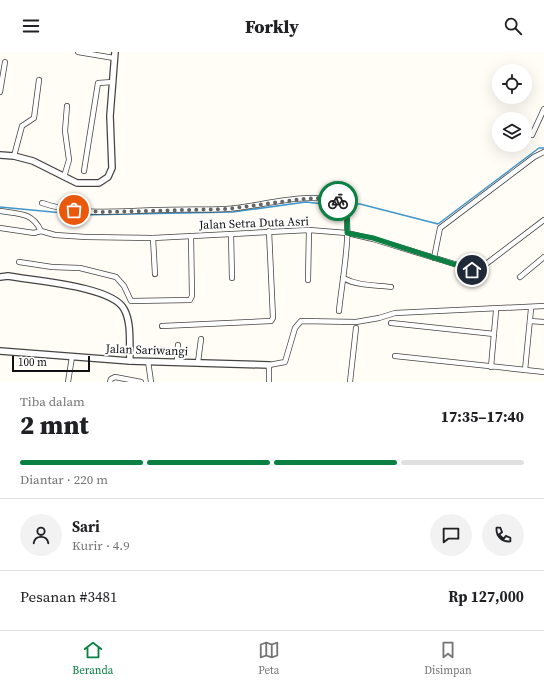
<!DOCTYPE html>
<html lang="id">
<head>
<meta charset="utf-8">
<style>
	body { margin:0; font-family:"Source Serif 4",serif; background:#f2f2f2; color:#202124; height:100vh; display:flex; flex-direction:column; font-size:15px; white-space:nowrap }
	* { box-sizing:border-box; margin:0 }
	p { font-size:13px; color:#757577 }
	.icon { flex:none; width:22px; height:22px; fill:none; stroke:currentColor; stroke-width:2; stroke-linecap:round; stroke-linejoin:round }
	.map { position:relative; height:330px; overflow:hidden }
	.sheet { display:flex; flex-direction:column; background:#fff; flex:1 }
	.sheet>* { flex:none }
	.tools { position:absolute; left:492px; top:12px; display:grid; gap:8px }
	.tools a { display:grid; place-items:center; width:40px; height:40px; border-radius:50%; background:#fff; box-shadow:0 4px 16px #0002; font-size:20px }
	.scale { position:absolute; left:12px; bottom:10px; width:78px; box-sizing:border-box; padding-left:4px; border:2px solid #111; border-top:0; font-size:11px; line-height:14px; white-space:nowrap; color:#111; -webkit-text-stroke:3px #fff; paint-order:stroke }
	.pin { position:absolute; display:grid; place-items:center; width:34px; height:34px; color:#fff; margin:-17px; border:2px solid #fff; border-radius:50%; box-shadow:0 1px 4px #0007 }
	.courier { position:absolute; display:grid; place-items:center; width:40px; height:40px; margin:-20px; border:3px solid #0b8043; border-radius:50%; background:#fff; color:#222; box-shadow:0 1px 5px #0007 }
	.headline em { font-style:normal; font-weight:800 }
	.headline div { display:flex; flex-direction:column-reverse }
	.headline { display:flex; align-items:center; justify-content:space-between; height:68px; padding:0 20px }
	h1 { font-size:26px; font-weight:800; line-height:30px }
	.bar { display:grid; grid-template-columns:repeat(4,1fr); gap:6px 4px; align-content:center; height:48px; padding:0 20px }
	.bar i { height:5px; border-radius:3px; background:#e0e0e0 }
	.bar .current { background:#0b8043 }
	.bar p { grid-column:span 4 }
	.line { display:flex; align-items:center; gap:10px; padding:0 20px; border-top:1px solid #e0e0e0 }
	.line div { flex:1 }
	.round { display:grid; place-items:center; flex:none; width:42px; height:42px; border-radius:21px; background:#f2f2f2 }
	header { display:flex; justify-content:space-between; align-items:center; height:52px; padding:0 20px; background:#fff; font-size:18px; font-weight:800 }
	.menu { display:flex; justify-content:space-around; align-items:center; height:56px; border-top:1px solid #e0e0e0; background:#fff; font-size:11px; color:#757577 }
	.menu a { display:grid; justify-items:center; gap:2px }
	.menu .current { color:#0b8043 }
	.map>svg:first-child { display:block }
</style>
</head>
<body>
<header><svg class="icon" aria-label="menu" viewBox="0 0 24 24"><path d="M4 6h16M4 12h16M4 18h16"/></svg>Forkly<svg class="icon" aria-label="search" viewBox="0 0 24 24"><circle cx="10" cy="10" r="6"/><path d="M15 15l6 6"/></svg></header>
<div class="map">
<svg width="544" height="330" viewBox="0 0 544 330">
	<rect width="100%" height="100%" fill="#fffdf5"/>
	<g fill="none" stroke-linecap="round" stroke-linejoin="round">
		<path stroke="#3f96cf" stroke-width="1.5" d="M0,155L84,163H81L233,160L306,150L341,154L348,152H360L438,172L539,96H544"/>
		<defs>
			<g id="minor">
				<path d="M78,0L114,6"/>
				<path d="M0,40L5,10"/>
				<path d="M532,83L544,57"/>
				<path d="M14,104L22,74L34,66L39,28"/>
				<path d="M84,119L98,31L113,30"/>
				<path d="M64,125L69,108L65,79L67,54"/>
				<path d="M42,151C80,164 120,159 160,158C182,157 204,158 226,157C261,155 310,137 343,152C354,170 341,235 339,259"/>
				<path d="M0,159C19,162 32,160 41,179"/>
				<path d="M0,176L34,181L41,179L55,183L86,185L153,186L309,178L347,181L373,187L474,218L482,215L544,168"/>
				<path d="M231,182L232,226"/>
				<path d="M153,186L155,222"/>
				<path d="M434,206L440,176L534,105L544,100"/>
				<path d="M19,210L52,215L80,216L116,225L124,234L131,249L190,248L192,244L191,184"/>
				<path d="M520,225L544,205"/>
				<path d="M343,226C358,234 375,233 391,235"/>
				<path d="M308,228L309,178"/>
				<path d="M530,269L544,270"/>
				<path d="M391,271L494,282"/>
				<path d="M162,274L271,269L273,266L269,179"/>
				<path d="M395,304L544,320"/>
				<path d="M148,309L151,330"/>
				<path d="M177,310L178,293"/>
				<path d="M198,310L201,287"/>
				<path d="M491,315L496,259"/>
				<path d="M525,318L531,257"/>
				<path d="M68,330L72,305"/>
				<path d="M110,330L111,327L115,325L141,330"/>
				<path d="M269,330V313L285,310L295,276L301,269L356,270L379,266L395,261L544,254"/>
				<path d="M350,330L356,276"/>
			</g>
			<g id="tertiary">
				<path d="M0,103L14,104L33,109L77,131H99L108,125L112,116L110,64L115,0"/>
				<path d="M0,225L8,224C34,229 112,234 124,257C132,271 129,293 130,309"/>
				<path d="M0,299L130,309L269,313"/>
			</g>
		</defs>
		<use href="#minor" stroke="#444" stroke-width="6"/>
		<use href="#tertiary" stroke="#444" stroke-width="8"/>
		<use href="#minor" stroke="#fff" stroke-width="4.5"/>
		<use href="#tertiary" stroke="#fff" stroke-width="5.5"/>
	</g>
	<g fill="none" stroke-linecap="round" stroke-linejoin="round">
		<path stroke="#646461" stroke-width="4" stroke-dasharray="0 7.2" d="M74,158L104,160L227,157L302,147L323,146L338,149"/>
		<path stroke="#0b8043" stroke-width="5" d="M338,149C350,155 347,169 347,181L373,186L472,218"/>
	</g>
	<g text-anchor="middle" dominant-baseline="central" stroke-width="4" stroke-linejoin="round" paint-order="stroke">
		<g font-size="12" fill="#111" stroke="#fff">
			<text transform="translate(254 171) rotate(-2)">Jalan Setra Duta Asri</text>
			<text transform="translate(147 298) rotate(2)">Jalan Sariwangi</text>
		</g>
	</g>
</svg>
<div class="tools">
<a><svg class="icon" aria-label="locate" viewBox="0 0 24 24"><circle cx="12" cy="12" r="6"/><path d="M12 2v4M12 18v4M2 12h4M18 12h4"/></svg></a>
<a><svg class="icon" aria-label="layers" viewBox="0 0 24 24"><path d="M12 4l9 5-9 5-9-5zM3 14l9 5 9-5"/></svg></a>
</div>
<div class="scale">100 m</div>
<div class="pin" style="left:74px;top:158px;background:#ea580c"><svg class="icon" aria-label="bag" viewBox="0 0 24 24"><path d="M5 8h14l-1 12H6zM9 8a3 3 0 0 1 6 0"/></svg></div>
<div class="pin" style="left:472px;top:218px;background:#1f2937"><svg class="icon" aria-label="home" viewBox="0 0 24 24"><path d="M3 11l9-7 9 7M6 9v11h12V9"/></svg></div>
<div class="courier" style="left:338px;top:149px"><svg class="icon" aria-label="bike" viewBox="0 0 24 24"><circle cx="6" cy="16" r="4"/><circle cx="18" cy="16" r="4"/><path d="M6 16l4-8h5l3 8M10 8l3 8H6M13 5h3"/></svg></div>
</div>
<section class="sheet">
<div class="headline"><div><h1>2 mnt</h1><p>Tiba dalam</p></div><em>17:35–17:40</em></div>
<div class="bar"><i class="current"></i><i class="current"></i><i class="current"></i><i></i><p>Diantar · 220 m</p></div>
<div class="line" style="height:72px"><a class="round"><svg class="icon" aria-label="person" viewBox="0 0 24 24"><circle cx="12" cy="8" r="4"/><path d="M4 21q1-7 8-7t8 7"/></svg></a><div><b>Sari</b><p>Kurir · 4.9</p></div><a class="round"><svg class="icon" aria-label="chat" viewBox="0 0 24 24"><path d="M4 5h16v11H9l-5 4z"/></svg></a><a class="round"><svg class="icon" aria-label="phone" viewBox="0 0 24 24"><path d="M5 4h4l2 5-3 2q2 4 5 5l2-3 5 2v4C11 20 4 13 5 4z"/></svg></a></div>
<div class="line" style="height:52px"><div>Pesanan #3481</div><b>Rp 127,000</b></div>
</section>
<nav class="menu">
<a class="current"><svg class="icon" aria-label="home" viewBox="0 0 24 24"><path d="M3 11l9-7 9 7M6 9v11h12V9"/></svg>Beranda</a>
<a><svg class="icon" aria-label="map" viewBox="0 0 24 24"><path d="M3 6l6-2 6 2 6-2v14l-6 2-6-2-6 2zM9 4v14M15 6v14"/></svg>Peta</a>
<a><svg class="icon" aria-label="saved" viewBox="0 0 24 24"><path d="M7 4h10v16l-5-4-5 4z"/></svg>Disimpan</a>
</nav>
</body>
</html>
